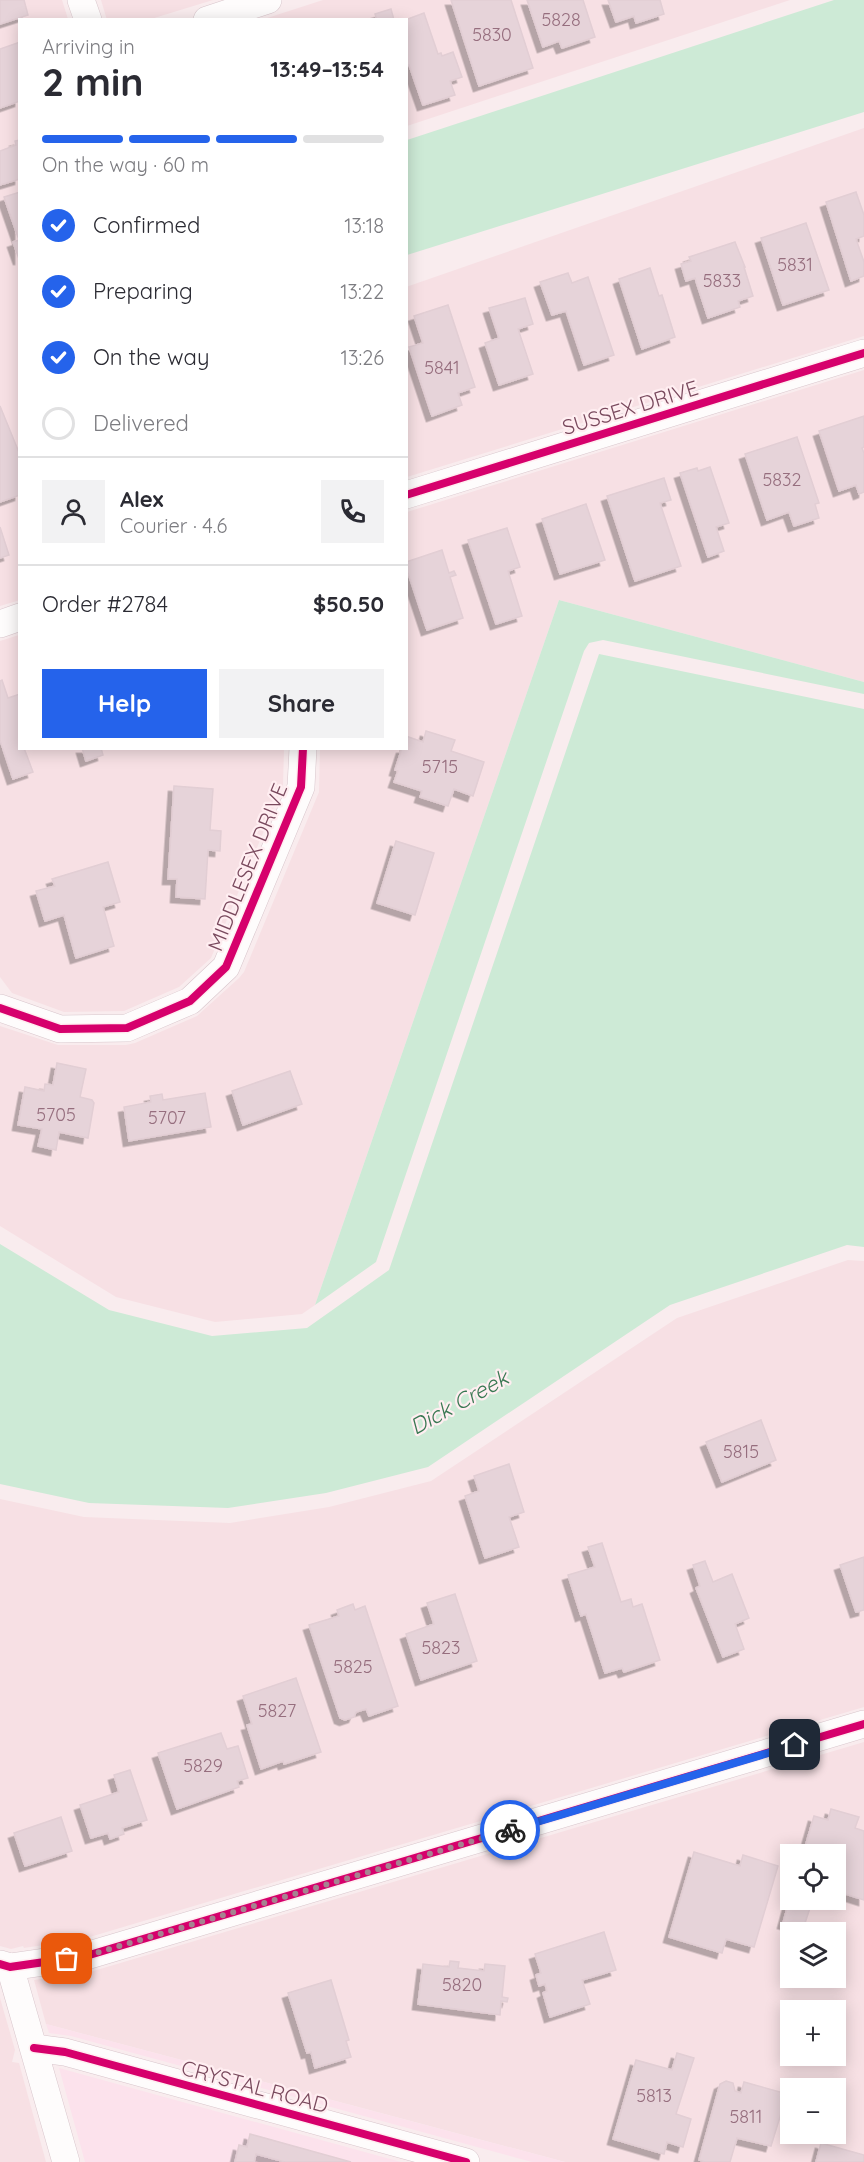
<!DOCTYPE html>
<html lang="en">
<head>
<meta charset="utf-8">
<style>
	body { margin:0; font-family:Quicksand,sans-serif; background:#f2f2f3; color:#2b2b33; height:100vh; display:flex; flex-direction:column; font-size:22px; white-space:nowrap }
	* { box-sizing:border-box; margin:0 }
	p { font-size:20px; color:#7c7c81 }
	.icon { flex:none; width:33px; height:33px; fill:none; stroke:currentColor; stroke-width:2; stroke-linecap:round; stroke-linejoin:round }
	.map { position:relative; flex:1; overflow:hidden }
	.sheet { position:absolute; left:18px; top:18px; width:390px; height:732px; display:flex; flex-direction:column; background:#fff; border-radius:0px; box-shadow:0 3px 15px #0003 }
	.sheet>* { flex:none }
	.buttons { position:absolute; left:780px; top:1844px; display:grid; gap:12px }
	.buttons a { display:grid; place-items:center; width:66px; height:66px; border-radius:0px; background:#fff; box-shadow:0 3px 15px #0003; font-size:30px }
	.pin { position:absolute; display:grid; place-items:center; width:51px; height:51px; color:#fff; margin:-26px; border-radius:12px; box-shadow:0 3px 9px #0006 }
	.courier { position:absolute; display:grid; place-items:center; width:60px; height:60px; margin:-30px; border:4px solid #2563eb; border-radius:50%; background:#fff; color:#222; box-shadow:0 2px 8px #0007 }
	.headline em { font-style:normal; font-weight:700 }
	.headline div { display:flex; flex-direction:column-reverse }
	.headline { display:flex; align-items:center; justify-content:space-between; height:102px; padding:0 24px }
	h1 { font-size:39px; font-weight:700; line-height:45px }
	.bar { display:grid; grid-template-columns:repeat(4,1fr); gap:9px 6px; align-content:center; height:72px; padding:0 24px }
	.bar i { height:8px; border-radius:4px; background:#e1e1e2 }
	.bar .active { background:#2563eb }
	.bar p { grid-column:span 4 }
	.line { display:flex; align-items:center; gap:15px; padding:0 24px; border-top:2px solid #e1e1e2 }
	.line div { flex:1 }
	.round { display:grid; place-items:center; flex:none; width:63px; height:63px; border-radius:0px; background:#f2f2f3 }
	ol { padding:0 24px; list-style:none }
	li { display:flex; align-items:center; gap:18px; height:66px }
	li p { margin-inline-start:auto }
	li .icon { padding:6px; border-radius:50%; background:#2563eb; color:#fff; stroke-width:4 }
	li:last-child { color:#7c7c81 }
	li i { width:33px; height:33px; border:3px solid #e1e1e2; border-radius:50% }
	.primary-button { display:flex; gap:12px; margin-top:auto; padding:12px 24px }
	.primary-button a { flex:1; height:69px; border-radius:0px; background:#2563eb; color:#fff; font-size:24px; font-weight:700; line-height:69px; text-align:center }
	.primary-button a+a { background:#f2f2f3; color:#2b2b33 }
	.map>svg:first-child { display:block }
</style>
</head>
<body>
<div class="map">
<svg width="864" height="2162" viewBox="0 0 864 2162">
	<defs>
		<filter id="shadow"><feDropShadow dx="-5.5" dy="5.5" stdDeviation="0" flood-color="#0004"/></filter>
	</defs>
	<rect width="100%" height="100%" fill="#f9ecee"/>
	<g fill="#f7e0e4" fill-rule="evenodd">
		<path d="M0,0H62L68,19L20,20V600L0,606Z"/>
		<path d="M101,0H213L151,19L107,20Z"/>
		<path d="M323,0H790L407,126L406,20H261Z"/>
		<path d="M864,128V336L407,477L406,287Z"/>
		<path d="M864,370V682L559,600L315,1305L302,1314L215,1322L116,1297L0,1226V1026L58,1045H126L135,1043L197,1016L239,978L244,972L319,792L320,749L406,748L407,512Z"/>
		<path d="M19,635L20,748L284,749L283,785L211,958L179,987L124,1011L64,1012L12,993L0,977V641Z"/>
		<path d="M848,1260L864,1261V1707L83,1939L24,1948L23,1946L11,1949L0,1946V1499L84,1517L230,1523L329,1507L431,1481L677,1318Z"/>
		<path d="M864,1742V2162H565L46,2024L34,1980L90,1972ZM790,1854H836V1899H790ZM790,1932H836V1977H790ZM790,2010H836V2055H790ZM790,2088H836V2133H790Z"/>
		<path d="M0,1998L15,2050L12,2062L19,2063L46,2162H0Z"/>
	</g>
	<g fill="#fce2ec">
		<path d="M46,2024L565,2162H532L71,2036L49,2033Z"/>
		<path d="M59,2068L401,2162H85Z"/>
	</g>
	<g fill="#cdead6">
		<path d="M834,0H864V112L407,255V140Z"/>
		<path d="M559,600L864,682V694L603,640L589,643L584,651L376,1262L315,1305Z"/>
		<path d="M599,654L864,709V1247L847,1245L670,1305L428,1467L326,1493L228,1508L89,1503L0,1484V1244L109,1310L212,1336L307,1328L389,1270Z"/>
	</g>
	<g fill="#e6d3d9" stroke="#e2ced4" stroke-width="1.5" filter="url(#shadow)">
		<path d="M0,0H24L28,15L0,24Z"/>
		<path d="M451,0H511L533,68L479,86Z"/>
		<path d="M527,0H583L595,37L562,48L559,41L543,47Z"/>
		<path d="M608,0H660L664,14L636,23L634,16L616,22Z"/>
		<path d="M391,9L394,20H377L375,14Z"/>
		<path d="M424,13L438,54L441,53L442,56L453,52L462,77L450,81L455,95L423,105L409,65L406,66L405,20Z"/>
		<path d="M20,42V101L0,108V49Z"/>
		<path d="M20,140V179L0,185V151L16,145L15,141Z"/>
		<path d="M20,192V259H19L13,242L19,240L4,197Z"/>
		<path d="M856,192L864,215V236L856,239L864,262V276L851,281L826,202Z"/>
		<path d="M806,223L829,290L783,305L761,238Z"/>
		<path d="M735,242L745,267H744L753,296L738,301L740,307L708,318L695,278L686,281L681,264L691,261L689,257Z"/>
		<path d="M650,268L659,296L662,295L675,337L642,349L619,279Z"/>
		<path d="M568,273L572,283L588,277L614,355L584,365L566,311L552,315L540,282Z"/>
		<path d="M525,298L533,324L518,329L533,374L499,385L485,343L499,338L489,308Z"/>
		<path d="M448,305L475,387L458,393L462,405L432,416L409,347L423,343L414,316Z"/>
		<path d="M0,406L20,455V495L0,502Z"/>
		<path d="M864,416V447L862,448L864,453V492L859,494L856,485L839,491L819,431Z"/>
		<path d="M797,437L819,503L815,504L819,518L794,526L789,512L767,520L745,454Z"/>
		<path d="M710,467L729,523L716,527L724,551L708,557L680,473L697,468L698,471Z"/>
		<path d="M664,478L671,500L660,503L681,566L635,581L607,496Z"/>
		<path d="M586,504L605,560L560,574L542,519Z"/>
		<path d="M0,527L9,555L0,558Z"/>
		<path d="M507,528L520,567L508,571L522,616L496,624L468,540Z"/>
		<path d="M442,550L449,573L454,571L456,575L450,577L463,618L427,630L406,567V562Z"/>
		<path d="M2,680L8,698L20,694V748H24L33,772L13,779L0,740V681Z"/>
		<path d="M426,731L455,740L451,751L484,762L473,796L454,789L448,806L420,797L422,791L394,782L398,771L395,770L402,748H406V736L423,742Z"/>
		<path d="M82,748H101L103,755L86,761Z"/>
		<path d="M174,786L213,789L210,830L221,831L220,851L208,850L205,899L176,897L177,879H168Z"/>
		<path d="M396,841L434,853L415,915L377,903Z"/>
		<path d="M108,862L120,902L103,907L114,946L76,958L64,915L45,921L36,891L55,886L52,879Z"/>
		<path d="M57,1063L86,1069L80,1097L92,1100L94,1103L88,1138L59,1132L56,1150L38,1146L42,1129L18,1125L25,1087L44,1091L45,1084L53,1085Z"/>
		<path d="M290,1071L302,1104L243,1125L232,1091Z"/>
		<path d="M205,1093L211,1127L129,1141L124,1107L151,1102L150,1096L162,1094L163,1100Z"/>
		<path d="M761,1420L776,1460L722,1482L706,1442Z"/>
		<path d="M509,1464L524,1512L509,1517L519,1547L485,1558L465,1496L479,1491L474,1476Z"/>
		<path d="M602,1543L621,1602L631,1599L633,1607L642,1604L660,1660L624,1672L622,1668L605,1673L586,1614L581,1616L568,1575L595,1567L588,1547Z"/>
		<path d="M864,1557V1610L856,1612L840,1565Z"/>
		<path d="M705,1561L713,1582L732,1574L749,1618L735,1624L744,1649L723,1657L696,1588L700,1586L693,1565Z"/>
		<path d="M455,1594L477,1661L421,1680L406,1634L434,1624L427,1603Z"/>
		<path d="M353,1604L355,1610L365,1606L398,1706L369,1716L366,1709L356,1712L354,1717L345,1720L340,1718L309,1625L339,1616L337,1610Z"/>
		<path d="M296,1678L321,1752L284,1764L283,1761L261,1769L247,1725L252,1724L243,1696Z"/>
		<path d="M221,1733L227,1749L238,1746L248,1778L237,1781L239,1787L177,1809L158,1753Z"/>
		<path d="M130,1770L147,1820L122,1828L124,1834L110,1839L108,1833L91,1838L80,1805L119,1792L114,1775Z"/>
		<path d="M831,1809L859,1817L855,1828L864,1831V1900L836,1891V1854H803L814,1816L828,1820Z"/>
		<path d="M61,1817L72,1851L25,1866L14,1833Z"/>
		<path d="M694,1852L740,1866L743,1855L778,1866L754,1947L726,1939L722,1953L669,1937Z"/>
		<path d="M790,1897V1899H813L803,1929L783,1923Z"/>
		<path d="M604,1932L616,1970L582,1980L590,2004L550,2017L543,1993L547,1991L545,1984L539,1986L536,1975L541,1973L535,1954Z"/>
		<path d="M450,1961L459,1962L458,1968L484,1971L485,1964L505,1966L502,1997L508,1998L507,2002L501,2001L500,2015L418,2004L423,1964L449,1967Z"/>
		<path d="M331,1980L349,2040L346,2041L351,2057L315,2068L311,2052L307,2053L288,1993Z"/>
		<path d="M677,2053L694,2058L676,2114L691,2119L683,2147L667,2142L664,2154L613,2139L636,2060L672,2070Z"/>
		<path d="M726,2081L733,2083L735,2091L741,2093L744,2082L787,2094L771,2146L737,2138L730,2162H705L699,2160L720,2084Z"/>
		<path d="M250,2134L351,2162H285L256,2154L254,2162H235L239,2145L247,2147Z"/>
		<path d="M821,2143L864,2155V2162H816Z"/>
	</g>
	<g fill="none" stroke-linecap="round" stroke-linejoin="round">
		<defs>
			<g id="minor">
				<path d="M81,0L88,20"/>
				<path d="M207,20L268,0"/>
				<path d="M406,495L864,353"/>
				<path d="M0,624L20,617"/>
				<path d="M0,1008L60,1029L127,1028L190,1001L226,967L301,787L303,748"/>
				<path d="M0,1964L10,1967L86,1956L864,1724"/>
				<path d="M10,1967L66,2162"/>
				<path d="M34,2048L65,2052L466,2162"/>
			</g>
		</defs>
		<use href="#minor" stroke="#d8c6cc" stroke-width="28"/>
		<use href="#minor" stroke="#fefcfc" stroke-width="27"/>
		<defs>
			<g id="cycleway">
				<path d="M406,495L864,353"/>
				<path d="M0,1008L60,1029L127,1028L190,1001L226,967L301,787L303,748"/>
				<path d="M0,1964L10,1967L86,1956L864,1724"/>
				<path d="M34,2048L65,2052L466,2162"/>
			</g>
		</defs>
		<use href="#cycleway" stroke="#ffeef1" stroke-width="11"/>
		<use href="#cycleway" stroke="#d6006c" stroke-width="8"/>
	</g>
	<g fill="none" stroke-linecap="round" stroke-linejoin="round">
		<path stroke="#a68290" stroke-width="6" stroke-dasharray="0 10.8" d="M67,1959L86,1956L510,1830"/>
		<path stroke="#2563eb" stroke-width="8" d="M510,1830L795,1745"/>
	</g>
	<g text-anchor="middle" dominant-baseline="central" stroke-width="4.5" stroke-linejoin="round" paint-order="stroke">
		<g font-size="18" fill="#966e7e">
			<text x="561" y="19">5828</text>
			<text x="492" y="34">5830</text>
			<text x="795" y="264">5831</text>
			<text x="722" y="280">5833</text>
			<text x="442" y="367">5841</text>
			<text x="782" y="479">5832</text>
			<text x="440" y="766">5715</text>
			<text x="56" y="1114">5705</text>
			<text x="167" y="1117">5707</text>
			<text x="741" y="1451">5815</text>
			<text x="441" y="1647">5823</text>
			<text x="353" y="1666">5825</text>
			<text x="277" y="1710">5827</text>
			<text x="203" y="1765">5829</text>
			<text x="462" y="1984">5820</text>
			<text x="654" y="2095">5813</text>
			<text x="746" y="2116">5811</text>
		</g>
		<g font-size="21" fill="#79495d" stroke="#ffeef1">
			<text transform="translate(630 407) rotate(-17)">SUSSEX DRIVE</text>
			<text transform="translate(247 867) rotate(-68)">MIDDLESEX DRIVE</text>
			<text transform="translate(255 2086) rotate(15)">CRYSTAL ROAD</text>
		</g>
		<g font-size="22" font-style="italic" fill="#397852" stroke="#ffeef1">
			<text transform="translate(459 1402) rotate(-29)">Dick Creek</text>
		</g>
	</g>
</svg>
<div class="buttons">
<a><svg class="icon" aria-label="locate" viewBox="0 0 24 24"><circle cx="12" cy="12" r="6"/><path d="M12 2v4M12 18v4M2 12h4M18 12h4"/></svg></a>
<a><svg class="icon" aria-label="layers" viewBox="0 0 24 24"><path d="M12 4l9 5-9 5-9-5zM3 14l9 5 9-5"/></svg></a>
<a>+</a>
<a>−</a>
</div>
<div class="pin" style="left:67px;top:1959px;background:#ea580c"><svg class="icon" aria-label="bag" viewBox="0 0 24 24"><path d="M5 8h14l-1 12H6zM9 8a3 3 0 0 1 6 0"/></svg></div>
<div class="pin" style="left:795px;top:1745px;background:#1f2937"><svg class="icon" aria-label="home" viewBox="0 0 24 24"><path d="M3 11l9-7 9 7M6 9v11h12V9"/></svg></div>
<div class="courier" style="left:510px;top:1830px"><svg class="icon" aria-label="bike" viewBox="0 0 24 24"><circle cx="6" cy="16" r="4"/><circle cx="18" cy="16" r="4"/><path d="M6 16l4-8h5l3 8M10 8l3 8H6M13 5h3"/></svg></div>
<section class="sheet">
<div class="headline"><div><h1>2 min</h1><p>Arriving in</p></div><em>13:49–13:54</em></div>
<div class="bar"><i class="active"></i><i class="active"></i><i class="active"></i><i></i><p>On the way · 60 m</p></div>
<ol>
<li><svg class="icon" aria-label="check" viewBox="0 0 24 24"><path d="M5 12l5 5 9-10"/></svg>Confirmed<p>13:18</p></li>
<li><svg class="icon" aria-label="check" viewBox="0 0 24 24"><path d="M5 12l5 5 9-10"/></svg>Preparing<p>13:22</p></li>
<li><svg class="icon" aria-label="check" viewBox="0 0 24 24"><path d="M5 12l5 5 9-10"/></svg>On the way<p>13:26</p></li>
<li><i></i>Delivered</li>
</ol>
<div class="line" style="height:108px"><a class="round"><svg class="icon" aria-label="person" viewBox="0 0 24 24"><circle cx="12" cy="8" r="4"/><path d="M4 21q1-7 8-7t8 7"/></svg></a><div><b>Alex</b><p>Courier · 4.6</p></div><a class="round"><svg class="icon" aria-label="phone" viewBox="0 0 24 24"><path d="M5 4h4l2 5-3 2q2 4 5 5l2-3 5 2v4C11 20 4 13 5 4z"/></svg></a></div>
<div class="line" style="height:78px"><div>Order #2784</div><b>$50.50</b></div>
<div class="primary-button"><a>Help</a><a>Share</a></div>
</section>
</div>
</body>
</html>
